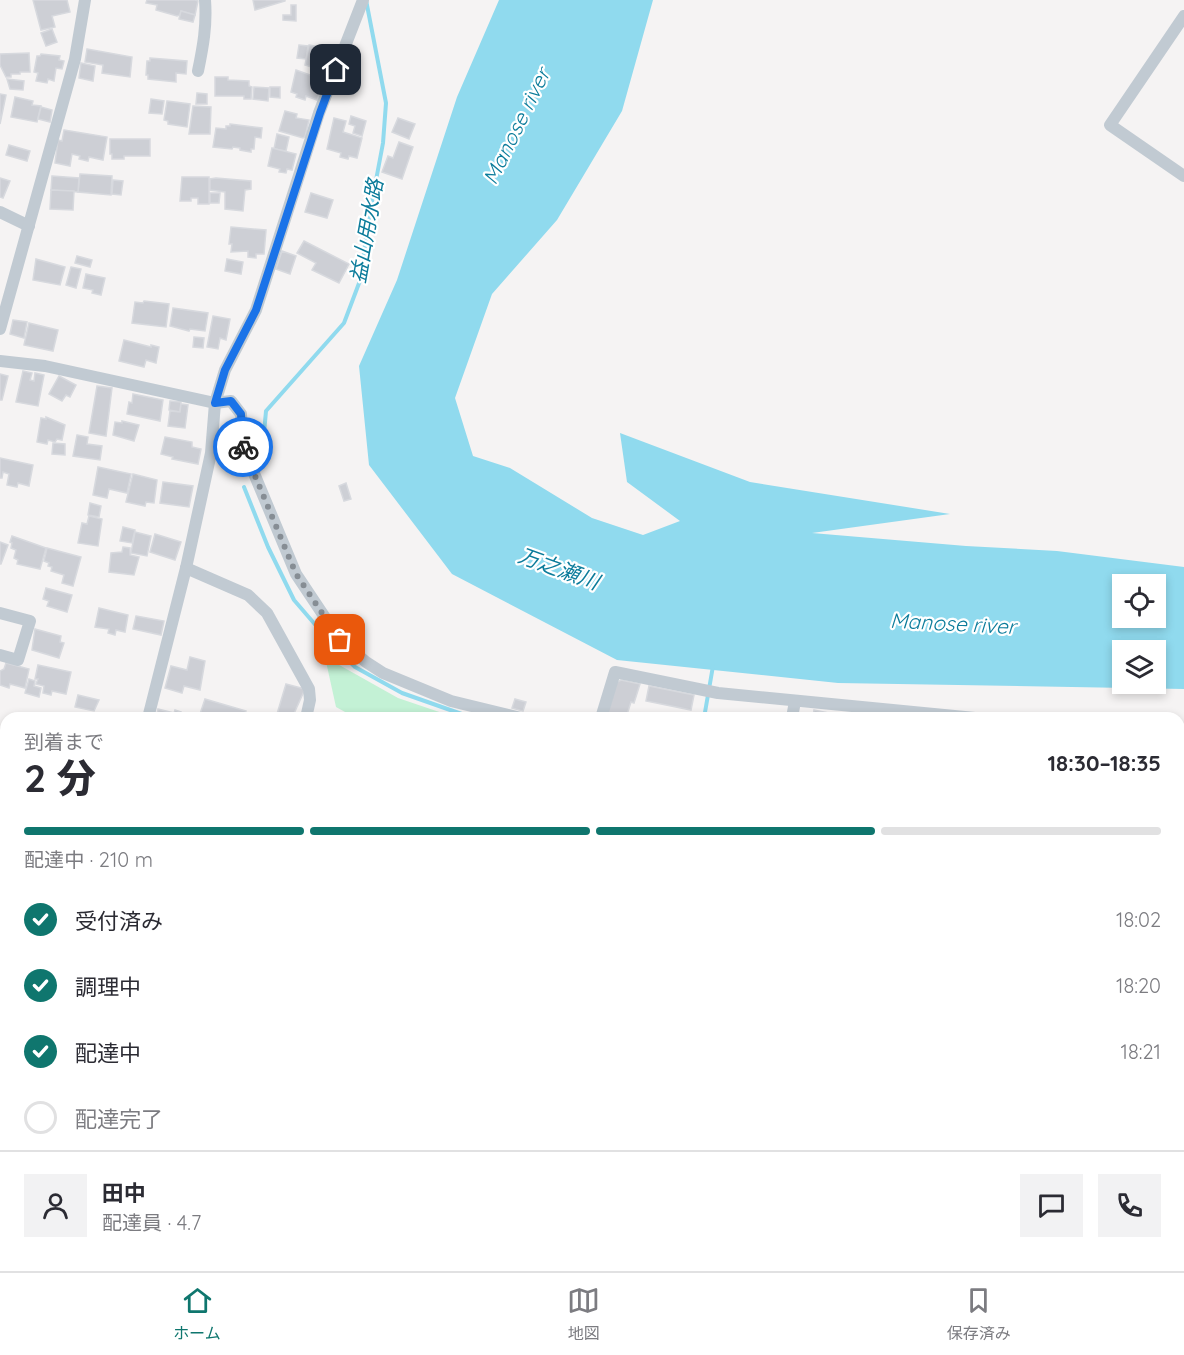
<!DOCTYPE html>
<html lang="ja">
<head>
<meta charset="utf-8">
<style>
	body { margin:0; font-family:Quicksand,"Noto Sans JP",sans-serif; background:#f2f2f3; color:#2b2b33; height:100vh; display:flex; flex-direction:column; font-size:22px; white-space:nowrap }
	* { box-sizing:border-box; margin:0 }
	p { font-size:20px; color:#7c7c81 }
	.icon { flex:none; width:33px; height:33px; fill:none; stroke:currentColor; stroke-width:2; stroke-linecap:round; stroke-linejoin:round }
	.map { position:relative; flex:1; overflow:hidden }
	.drawer { position:absolute; left:0px; top:712px; width:1185px; height:560px; display:flex; flex-direction:column; background:#fff; border-radius:18px 18px 0 0; box-shadow:0 3px 9px #0003 }
	.drawer>* { flex:none }
	.fabs { position:absolute; left:1112px; top:574px; display:grid; gap:12px }
	.fabs a { display:grid; place-items:center; width:54px; height:54px; border-radius:0px; background:#fff; box-shadow:0 3px 9px #0003; font-size:30px }
	.pin { position:absolute; display:grid; place-items:center; width:51px; height:51px; color:#fff; margin:-26px; border-radius:12px; box-shadow:0 3px 9px #0006 }
	.courier { position:absolute; display:grid; place-items:center; width:60px; height:60px; margin:-30px; border:4px solid #1a73e8; border-radius:50%; background:#fff; color:#222; box-shadow:0 2px 8px #0007 }
	.overview em { font-style:normal; font-weight:800 }
	.overview div { display:flex; flex-direction:column-reverse }
	.overview { display:flex; align-items:center; justify-content:space-between; height:102px; padding:0 24px }
	h1 { font-size:39px; font-weight:800; line-height:45px }
	.bar { display:grid; grid-template-columns:repeat(4,1fr); gap:9px 6px; align-content:center; height:72px; padding:0 24px }
	.bar i { height:8px; border-radius:4px; background:#e1e1e2 }
	.bar .current { background:#0f766e }
	.bar p { grid-column:span 4 }
	.line { display:flex; align-items:center; gap:15px; padding:0 24px; border-top:2px solid #e1e1e2 }
	.line div { flex:1 }
	.round { display:grid; place-items:center; flex:none; width:63px; height:63px; border-radius:0px; background:#f2f2f3 }
	ol { padding:0 24px; list-style:none }
	li { display:flex; align-items:center; gap:18px; height:66px }
	li p { margin-inline-start:auto }
	li .icon { padding:6px; border-radius:50%; background:#0f766e; color:#fff; stroke-width:4 }
	li:last-child { color:#7c7c81 }
	li i { width:33px; height:33px; border:3px solid #e1e1e2; border-radius:50% }
	.tab-bar { display:flex; justify-content:space-around; align-items:center; height:84px; border-top:2px solid #e1e1e2; background:#fff; font-size:16px; color:#7c7c81 }
	.tab-bar a { display:grid; justify-items:center; gap:3px }
	.tab-bar .current { color:#0f766e }
	.map>svg:first-child { display:block }
</style>
</head>
<body>
<div class="map">
<svg width="1184" height="1271" viewBox="0 0 1184 1271">
	<rect width="100%" height="100%" fill="#f5f3f3"/>
	<path fill="#c3f1d5" d="M325,657L398,698L457,718H356L336,707Z"/>
	<path fill="#90daee" fill-rule="evenodd" d="M499,0H653L622,111L557,220L492,294L455,398L473,456L510,468L592,518L643,535L680,521L627,482L620,433L750,482L950,514L812,533L966,546L1057,551L1184,567V689L838,683L617,660L452,574L369,465L359,366L397,280L457,97ZM1122,585H1155V618H1122ZM1122,651H1155V684H1122Z"/>
	<g fill="none" stroke-linecap="round" stroke-linejoin="round">
		<g stroke="#90daee" stroke-width="4">
			<path d="M264,433L266,411L344,323L361,278L367,228L383,143L386,103L366,0"/>
			<path d="M244,487L268,547L294,600L331,643L355,667L402,693L473,718"/>
			<path d="M704,718L713,666"/>
			<path d="M579,1271V1266"/>
		</g>
	</g>
	<g fill="#cdcfd5" stroke="#d7d9de" stroke-width="1.5">
		<path d="M33,0H67L70,12L52,16L55,27L41,30Z"/>
		<path d="M147,0H195L198,1L195,15L181,11L180,15L177,16L156,10L157,5L146,3Z"/>
		<path d="M253,0H285V1L255,10Z"/>
		<path d="M291,5H296V21L283,20V15H291Z"/>
		<path d="M181,11L195,15L193,22L179,19Z"/>
		<path d="M52,29L57,42L46,46L41,33Z"/>
		<path d="M299,45L308,46L306,59L297,58Z"/>
		<path d="M309,45L333,49L330,65L319,63L318,69L305,65Z"/>
		<path d="M87,49L132,57L130,77L102,73L103,65L85,62Z"/>
		<path d="M29,53L30,72H20V74H11V77H6L0,65V54Z"/>
		<path d="M41,54L60,56L59,60L64,61L62,69L56,68L54,81L48,79L47,83L36,81L38,73L34,72L37,56H40Z"/>
		<path d="M150,58L187,61L186,74L176,73V82L148,79V75H146L147,61H150Z"/>
		<path d="M81,63L95,66L93,81L79,78Z"/>
		<path d="M296,70L324,80L317,100L306,96L305,100L296,97L297,94L291,92Z"/>
		<path d="M215,77H228V80L249,81V86L252,87L251,99H244V96H215Z"/>
		<path d="M7,79L24,81L23,90L10,89Z"/>
		<path d="M254,87L269,88L268,101L253,99Z"/>
		<path d="M270,87H280V98L270,97Z"/>
		<path d="M197,93L207,94V104H196Z"/>
		<path d="M0,94L6,95L0,124Z"/>
		<path d="M15,97L33,101L32,105L41,106L37,122L11,117Z"/>
		<path d="M151,99L164,101L162,114L149,113Z"/>
		<path d="M167,101L190,104L187,127L168,124V121L164,120Z"/>
		<path d="M193,106L211,107L210,134H189Z"/>
		<path d="M41,107L52,110L50,122L38,119Z"/>
		<path d="M285,111L297,114L296,118L309,120L305,137L303,138L279,131Z"/>
		<path d="M351,116L366,121L362,136L353,133L355,126L349,124Z"/>
		<path d="M334,118L346,121L343,132L362,138L357,158L349,156L348,159L340,157L341,153L327,149Z"/>
		<path d="M398,118L415,124L409,139L392,132Z"/>
		<path d="M230,124L262,128L261,138L255,137L254,149H251V152L240,150V148L233,147L232,149L213,147L216,128L226,129V126H230Z"/>
		<path d="M64,130L107,137L103,160L89,157L88,161L79,159L80,156L72,154L70,166L55,163L58,140L62,141Z"/>
		<path d="M277,134L289,137L286,151L274,149Z"/>
		<path d="M110,139H150V156H124V159H112V154H110Z"/>
		<path d="M399,142L413,147L402,179L382,172L388,156L393,158Z"/>
		<path d="M9,145L30,151L27,161L6,155Z"/>
		<path d="M272,148L296,154L292,170L287,169L286,173L279,172L280,169L268,166Z"/>
		<path d="M80,174L112,176L111,195L78,192Z"/>
		<path d="M52,176L79,178L78,192L51,190Z"/>
		<path d="M182,177H209V204H198V198H191V201H180Z"/>
		<path d="M0,178L10,181L3,198L0,197Z"/>
		<path d="M216,178L251,181V189L245,190L243,211L225,209V192L210,190V179Z"/>
		<path d="M113,180L123,181L121,195L112,194Z"/>
		<path d="M51,190L74,191L73,210L50,209Z"/>
		<path d="M210,193H220L219,203H210Z"/>
		<path d="M311,193L333,200L327,218L305,212Z"/>
		<path d="M231,227L266,230L264,254H256V258L248,257V251L231,252L232,244H229Z"/>
		<path d="M304,241L349,264L339,283L312,270L316,263L297,253Z"/>
		<path d="M282,251L296,256L290,274L276,269Z"/>
		<path d="M77,256L92,260L90,267L75,263Z"/>
		<path d="M36,259L65,267L60,285L33,280Z"/>
		<path d="M227,259L243,262L241,274L225,271Z"/>
		<path d="M71,267L81,269L76,288L66,285Z"/>
		<path d="M86,274L105,278L101,295L92,293L93,290L83,288Z"/>
		<path d="M144,301L169,304L166,327L132,323L135,302L143,303Z"/>
		<path d="M173,308L208,313L205,331L190,329L189,331L170,326Z"/>
		<path d="M213,316L230,319L226,340L220,338L218,349L207,347Z"/>
		<path d="M13,320L27,322L24,338L10,334Z"/>
		<path d="M29,323L58,330L53,351L24,345Z"/>
		<path d="M194,337L204,338L203,348L193,347Z"/>
		<path d="M124,340L151,347V345L159,347L156,363L146,360L144,367L119,361Z"/>
		<path d="M23,371L32,373L30,380L34,381L35,373L44,375L38,406L16,402Z"/>
		<path d="M0,374L8,376L2,400H0Z"/>
		<path d="M59,376L76,385L70,397L66,395L62,401L49,394Z"/>
		<path d="M97,386L112,388L106,436L89,433Z"/>
		<path d="M133,394L163,400L160,421L127,414L129,402L132,403Z"/>
		<path d="M170,401L181,402L180,412L169,410Z"/>
		<path d="M181,404L188,405L185,428L168,426L170,411L180,412Z"/>
		<path d="M46,417L65,425L62,440L57,439L55,442L48,440L47,444L37,442L41,418L46,419Z"/>
		<path d="M122,421L139,425L134,441L113,435L115,422L122,423Z"/>
		<path d="M77,435L88,437L87,444L102,446L100,460L73,456Z"/>
		<path d="M165,437L192,442V447L201,449L198,464L172,459L173,457L161,454Z"/>
		<path d="M53,443L65,444V455L52,454Z"/>
		<path d="M0,458L33,465L29,486L18,483L17,487L7,485L9,474L3,472L2,478H0Z"/>
		<path d="M98,467L131,474L127,493L109,489L107,498L93,495Z"/>
		<path d="M133,474L157,480L154,503L146,502L145,506L126,502Z"/>
		<path d="M163,482L193,486L189,507L160,503Z"/>
		<path d="M346,483L351,499L344,501L339,486Z"/>
		<path d="M90,503L101,506L99,517L88,515Z"/>
		<path d="M89,516L102,519L98,546L78,543L82,523L87,524Z"/>
		<path d="M123,527L135,530L132,543L120,541Z"/>
		<path d="M135,532L151,536L147,556L131,553Z"/>
		<path d="M155,534L181,542L175,560L150,552Z"/>
		<path d="M12,536L46,548L40,569L17,564L18,560L14,558L16,550L11,548L12,543L10,542Z"/>
		<path d="M0,542L8,545L1,564H0Z"/>
		<path d="M123,547L130,548V555L139,557L134,575L109,572L111,553L122,552Z"/>
		<path d="M47,548L81,557L73,586L62,583L64,575L51,571L52,567L48,566L49,563L44,561Z"/>
		<path d="M46,588L72,595L67,612L47,606L49,601L43,599Z"/>
		<path d="M99,608L128,615L125,632L116,630L115,635L108,633L109,629L95,627Z"/>
		<path d="M136,616L164,621L161,635L133,629Z"/>
		<path d="M35,629L61,636L60,642L64,643L59,658L32,650Z"/>
		<path d="M190,657L205,661L200,690L184,686L182,693L165,688L171,666L187,670Z"/>
		<path d="M6,663L29,669L25,688L10,684L9,688L0,685V671L4,669Z"/>
		<path d="M38,665L71,672L66,694L52,691L51,695L43,693L44,686L36,684L38,679H35Z"/>
		<path d="M29,679L35,681L34,686L41,688L39,697L25,693Z"/>
		<path d="M621,680L640,684L634,703L631,702L626,718H606L617,682Z"/>
		<path d="M286,684L305,689L292,718L277,714Z"/>
		<path d="M649,686L694,695L691,710L646,701Z"/>
		<path d="M78,695L99,700L94,711L75,707Z"/>
		<path d="M205,699L246,711L244,718L199,717Z"/>
		<path d="M515,699L526,702L523,711L512,708Z"/>
		<path d="M158,709L174,713L175,710L181,712L180,714L196,718H156Z"/>
		<path d="M814,710L839,715L838,718H809V716L813,717Z"/>
		<rect x="1179" y="809" width="5" height="25"/>
		<path d="M1,925L6,926V948L0,946Z"/>
		<path d="M1179,1020L1184,1021V1043L1179,1042Z"/>
		<path d="M1179,1052L1180,1054L1184,1055V1074H1179Z"/>
		<path d="M0,1153L6,1155V1173L0,1171Z"/>
		<path d="M22,1266L33,1268V1266H47V1270L51,1271H21Z"/>
		<path d="M519,1266H543L542,1271H527L518,1268Z"/>
		<path d="M589,1266H610L609,1271H589Z"/>
		<path d="M679,1266H718L717,1271H679Z"/>
		<path d="M745,1266H784L788,1267L787,1271H778V1268L775,1267V1271H745Z"/>
		<rect x="790" y="1266" width="20" height="5"/>
		<rect x="819" y="1266" width="24" height="5"/>
		<rect x="863" y="1266" width="45" height="5"/>
		<path d="M933,1266H958V1271L933,1268Z"/>
		<rect x="1095" y="1266" width="20" height="5"/>
	</g>
	<g fill="none" stroke-linecap="round" stroke-linejoin="round">
		<g stroke="#c1cad2" stroke-width="12">
			<path d="M1184,16L1110,125L1184,176"/>
			<path d="M198,71C203,47 207,25 205,0"/>
			<path d="M0,212L29,226"/>
			<path d="M0,329L75,59L85,0"/>
			<path d="M0,361L45,366L215,403L231,401L241,414L243,447L296,574L340,640L366,662L383,673L451,701L521,718"/>
			<path d="M186,568L248,595L267,613L309,689L310,700L306,718"/>
			<path d="M0,613L30,621L18,660L0,655"/>
			<path d="M148,718L186,568L211,453L215,403L225,370L256,310L319,113L363,0"/>
			<path d="M601,718L615,672L718,693L975,718"/>
			<path d="M792,718L795,701"/>
			<path d="M1179,735L1184,736"/>
			<path d="M0,833L6,835"/>
			<path d="M1179,850L1184,851"/>
			<path d="M1179,1195L1184,1196"/>
			<path d="M0,1266L6,1246"/>
			<path d="M474,1266L491,1271"/>
			<path d="M848,1266V1271"/>
			<path d="M1045,1266V1271"/>
			<path d="M1134,1266V1271"/>
			<path d="M294,1271L295,1266"/>
			<path d="M564,1271V1266"/>
			<path d="M736,1271V1266"/>
		</g>
		<g stroke="#c1cad2" stroke-width="15">
			<path d="M1179,970L1184,971"/>
			<path d="M408,1271L410,1266"/>
			<path d="M919,1271V1266"/>
		</g>
	</g>
	<g fill="none" stroke-linecap="round" stroke-linejoin="round">
		<path stroke="#868d94" stroke-width="6" stroke-dasharray="0 10.8" d="M243,447L296,574L340,640"/>
		<path stroke="#1a73e8" stroke-width="8" d="M243,447L241,414L231,401L215,403L225,370L256,310L320,113L336,70"/>
	</g>
	<g text-anchor="middle" dominant-baseline="central" stroke-width="4.5" stroke-linejoin="round" paint-order="stroke">
		<g font-size="21" font-style="italic" fill="#0c7c9b" stroke="#fff">
			<text transform="translate(516 126) rotate(-64)">Manose river</text>
			<text transform="translate(366 231) rotate(-80)">益山用水路</text>
			<text transform="translate(559 568) rotate(20)">万之瀬川</text>
			<text transform="translate(953 623) rotate(3)">Manose river</text>
		</g>
	</g>
</svg>
<div class="fabs">
<a><svg class="icon" aria-label="locate" viewBox="0 0 24 24"><circle cx="12" cy="12" r="6"/><path d="M12 2v4M12 18v4M2 12h4M18 12h4"/></svg></a>
<a><svg class="icon" aria-label="layers" viewBox="0 0 24 24"><path d="M12 4l9 5-9 5-9-5zM3 14l9 5 9-5"/></svg></a>
</div>
<div class="pin" style="left:340px;top:640px;background:#ea580c"><svg class="icon" aria-label="bag" viewBox="0 0 24 24"><path d="M5 8h14l-1 12H6zM9 8a3 3 0 0 1 6 0"/></svg></div>
<div class="pin" style="left:336px;top:70px;background:#1f2937"><svg class="icon" aria-label="home" viewBox="0 0 24 24"><path d="M3 11l9-7 9 7M6 9v11h12V9"/></svg></div>
<div class="courier" style="left:243px;top:447px"><svg class="icon" aria-label="bike" viewBox="0 0 24 24"><circle cx="6" cy="16" r="4"/><circle cx="18" cy="16" r="4"/><path d="M6 16l4-8h5l3 8M10 8l3 8H6M13 5h3"/></svg></div>
<section class="drawer">
<div class="overview"><div><h1>2 分</h1><p>到着まで</p></div><em>18:30–18:35</em></div>
<div class="bar"><i class="current"></i><i class="current"></i><i class="current"></i><i></i><p>配達中 · 210 m</p></div>
<ol>
<li><svg class="icon" aria-label="check" viewBox="0 0 24 24"><path d="M5 12l5 5 9-10"/></svg>受付済み<p>18:02</p></li>
<li><svg class="icon" aria-label="check" viewBox="0 0 24 24"><path d="M5 12l5 5 9-10"/></svg>調理中<p>18:20</p></li>
<li><svg class="icon" aria-label="check" viewBox="0 0 24 24"><path d="M5 12l5 5 9-10"/></svg>配達中<p>18:21</p></li>
<li><i></i>配達完了</li>
</ol>
<div class="line" style="height:108px"><a class="round"><svg class="icon" aria-label="person" viewBox="0 0 24 24"><circle cx="12" cy="8" r="4"/><path d="M4 21q1-7 8-7t8 7"/></svg></a><div><b>田中</b><p>配達員 · 4.7</p></div><a class="round"><svg class="icon" aria-label="chat" viewBox="0 0 24 24"><path d="M4 5h16v11H9l-5 4z"/></svg></a><a class="round"><svg class="icon" aria-label="phone" viewBox="0 0 24 24"><path d="M5 4h4l2 5-3 2q2 4 5 5l2-3 5 2v4C11 20 4 13 5 4z"/></svg></a></div>
</section>
</div>
<nav class="tab-bar">
<a class="current"><svg class="icon" aria-label="home" viewBox="0 0 24 24"><path d="M3 11l9-7 9 7M6 9v11h12V9"/></svg>ホーム</a>
<a><svg class="icon" aria-label="map" viewBox="0 0 24 24"><path d="M3 6l6-2 6 2 6-2v14l-6 2-6-2-6 2zM9 4v14M15 6v14"/></svg>地図</a>
<a><svg class="icon" aria-label="saved" viewBox="0 0 24 24"><path d="M7 4h10v16l-5-4-5 4z"/></svg>保存済み</a>
</nav>
</body>
</html>
